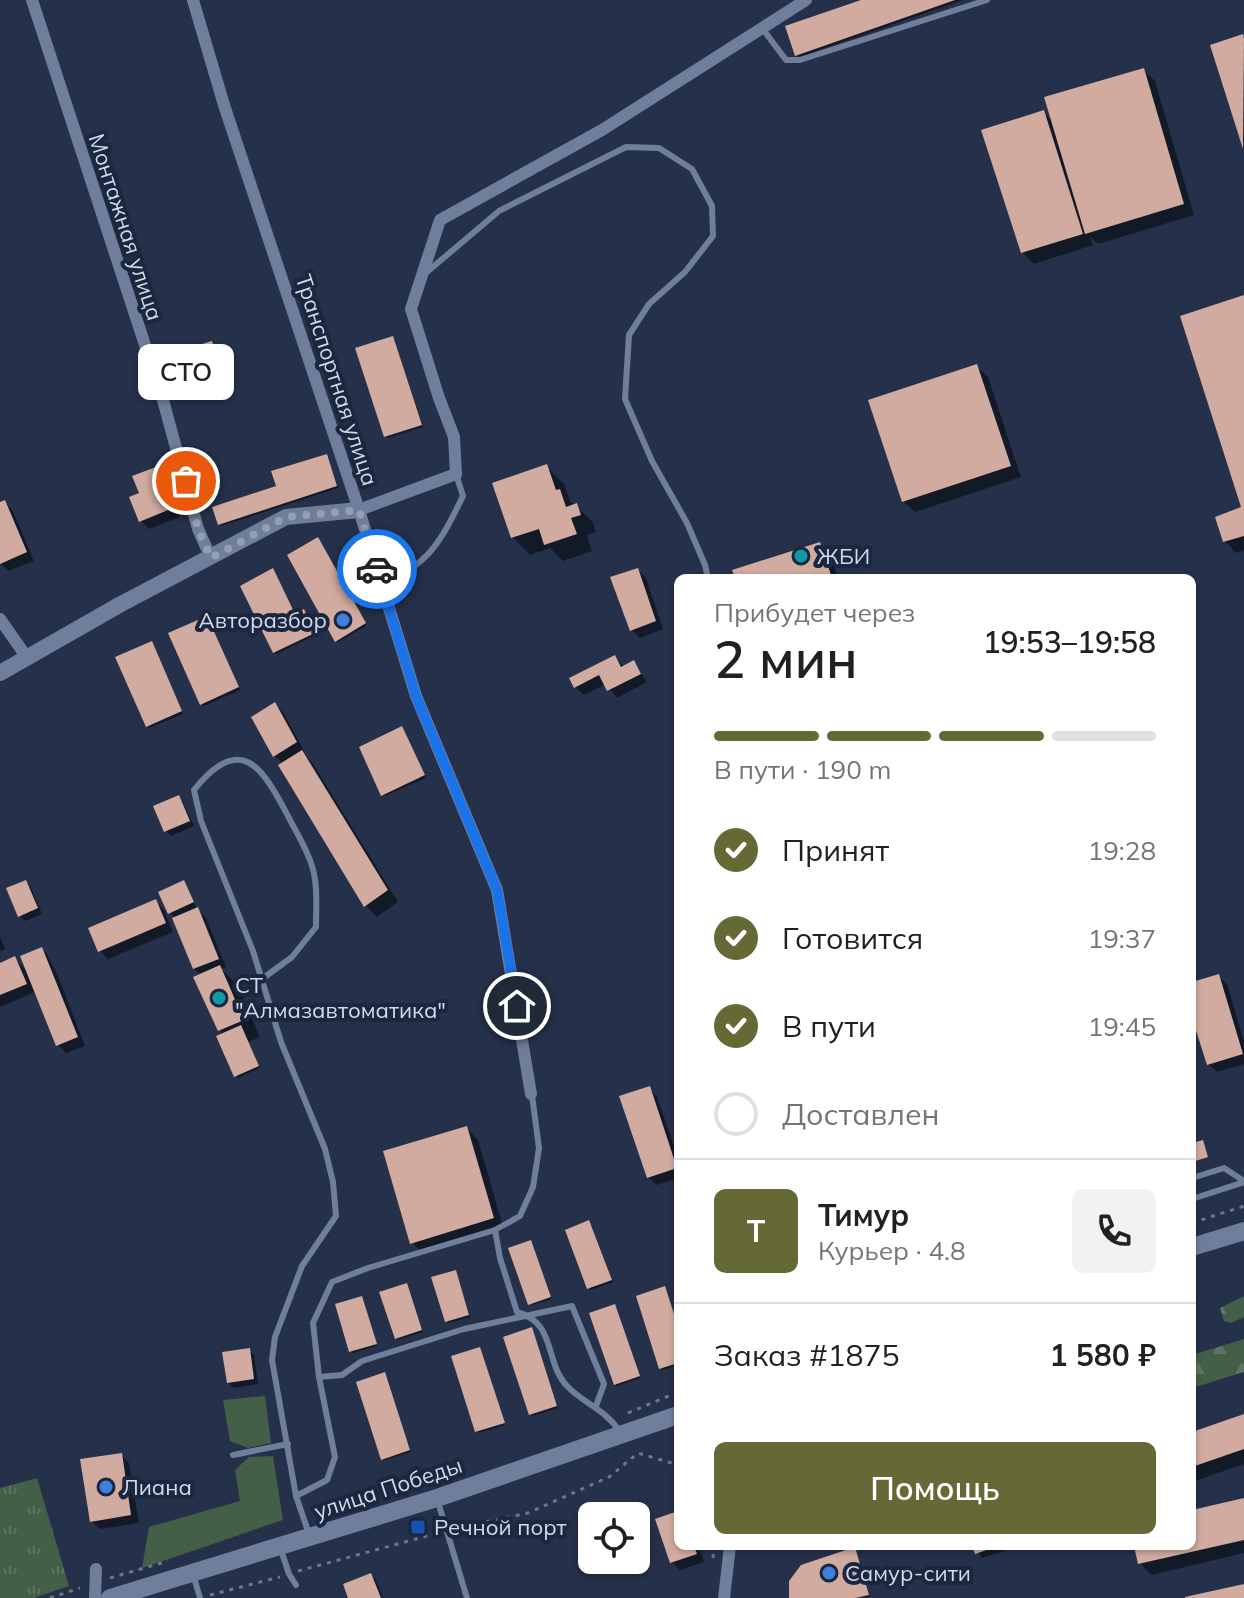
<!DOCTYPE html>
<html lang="ru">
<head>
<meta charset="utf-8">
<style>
	body { margin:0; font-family:Mulish,sans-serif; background:#f2f2f2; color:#202124; height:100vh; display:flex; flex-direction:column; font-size:30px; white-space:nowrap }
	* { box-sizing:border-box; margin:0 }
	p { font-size:26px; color:#757577 }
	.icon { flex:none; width:44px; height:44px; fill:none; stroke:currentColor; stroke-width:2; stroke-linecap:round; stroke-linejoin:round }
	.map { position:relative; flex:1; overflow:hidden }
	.panel { position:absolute; left:674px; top:574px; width:522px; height:976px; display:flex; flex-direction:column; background:#fff; border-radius:12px; box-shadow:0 2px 6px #0004 }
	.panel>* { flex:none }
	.buttons { position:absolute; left:578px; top:1502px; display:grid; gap:16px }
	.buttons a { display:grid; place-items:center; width:72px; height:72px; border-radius:12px; background:#fff; box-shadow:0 2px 6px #0004; font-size:40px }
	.pin { position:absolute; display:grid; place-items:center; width:68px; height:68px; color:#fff; margin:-34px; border:4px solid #fff; border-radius:50%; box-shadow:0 2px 8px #0007 }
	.courier { position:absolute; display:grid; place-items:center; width:80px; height:80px; margin:-40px; border:6px solid #1a73e8; border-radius:50%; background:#fff; color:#222; box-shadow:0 2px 10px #0007 }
	.bubble { position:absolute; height:56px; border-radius:12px; background:#fff; box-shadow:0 2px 6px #0004; font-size:26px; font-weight:600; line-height:56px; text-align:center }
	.overview em { font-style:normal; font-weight:600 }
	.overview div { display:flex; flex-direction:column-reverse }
	.overview { display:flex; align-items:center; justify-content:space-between; height:136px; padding:0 40px }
	h1 { font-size:52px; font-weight:600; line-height:60px }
	.bar { display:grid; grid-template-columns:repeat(4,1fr); gap:12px 8px; align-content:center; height:96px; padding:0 40px }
	.bar i { height:10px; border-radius:6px; background:#e0e0e0 }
	.bar .on { background:#646935 }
	.bar p { grid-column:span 4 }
	.line { display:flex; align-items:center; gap:20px; padding:0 40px; border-top:2px solid #e0e0e0 }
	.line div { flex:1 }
	.round { display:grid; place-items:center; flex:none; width:84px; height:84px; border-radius:12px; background:#f2f2f2 }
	ol { padding:0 40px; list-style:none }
	li { display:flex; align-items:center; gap:24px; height:88px }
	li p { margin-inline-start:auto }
	li .icon { padding:8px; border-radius:50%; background:#646935; color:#fff; stroke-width:4 }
	li:last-child { color:#757577 }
	li i { width:44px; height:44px; border:4px solid #e0e0e0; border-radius:50% }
	.button { display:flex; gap:16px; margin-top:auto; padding:16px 40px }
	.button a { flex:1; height:92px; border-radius:12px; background:#646935; color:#fff; font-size:32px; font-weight:600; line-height:92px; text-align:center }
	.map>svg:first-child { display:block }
</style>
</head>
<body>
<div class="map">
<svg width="1244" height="1598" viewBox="0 0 1244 1598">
	<defs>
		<pattern id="forest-firs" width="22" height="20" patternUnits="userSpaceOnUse" patternTransform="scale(2)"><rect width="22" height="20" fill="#445f48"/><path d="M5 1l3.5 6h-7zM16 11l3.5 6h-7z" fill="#5e7563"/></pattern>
		<pattern id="park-tufts" width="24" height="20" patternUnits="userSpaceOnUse" patternTransform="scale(2)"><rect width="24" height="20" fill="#445f48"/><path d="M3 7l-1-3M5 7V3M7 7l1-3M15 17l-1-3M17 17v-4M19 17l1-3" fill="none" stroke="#5e7563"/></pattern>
	</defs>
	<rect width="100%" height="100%" fill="#25314a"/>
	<g fill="#445f48">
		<path d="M265,1396L271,1443L248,1448L230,1441L223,1400Z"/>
		<path d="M273,1456L283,1520L142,1568L149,1527L240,1501L235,1470L249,1457Z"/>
	</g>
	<g fill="url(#forest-firs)">
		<path d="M1244,1296V1317L1231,1323L1224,1321L1220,1308Z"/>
		<path d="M1244,1339V1372L1192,1388V1355Z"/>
	</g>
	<path fill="url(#park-tufts)" d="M37,1478L69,1586L34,1598H0V1488Z"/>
	<g fill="#0007">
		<path d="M867,0H963L799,57L797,55Z"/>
		<path d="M1242,37L1244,38V145L1213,46Z"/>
		<path d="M1143,70L1155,81L1194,215L1098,244L1090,236L1093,245L1034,264L1022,252L1043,112L1054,123Z"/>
		<path d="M1244,297V550L1236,553L1225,541L1244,508Z"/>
		<path d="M393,338L423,427L388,438L386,436Z"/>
		<path d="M211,343L217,348L224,371L188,382L183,377Z"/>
		<path d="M976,366L988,377L1021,477L915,512L903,501Z"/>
		<path d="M328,458L338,488L221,526L219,524Z"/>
		<path d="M546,466L564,484L570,501L593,522L596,532L587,535L592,551L563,561L550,548L530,555L513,537Z"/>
		<path d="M155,469L163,478L180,517L149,529L141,521Z"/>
		<path d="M5,502L13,511L34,561L8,571L0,563V504Z"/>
		<path d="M320,542L366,626L338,642L337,640Z"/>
		<path d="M820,544L831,555L838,578H737Z"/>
		<path d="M638,570L646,578L663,629L640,638L632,630Z"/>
		<path d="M306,614L316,635L276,654L274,652L295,616Z"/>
		<path d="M209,620L240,690L204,706L202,704Z"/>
		<path d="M153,645L183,714L149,728L147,726Z"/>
		<path d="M615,657L624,667L633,663L647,682L617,698L606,684L584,695L575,687Z"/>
		<path d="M275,704L283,712L304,751L302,752L313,764L398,902L377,917L366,906L283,764L275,756Z"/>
		<path d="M404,731L426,778L385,796L383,794Z"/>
		<path d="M178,797L183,802L194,826L171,836L166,831Z"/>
		<path d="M25,883L31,888L42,914L25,921L20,916Z"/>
		<path d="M183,883L188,888L196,908L206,918L226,967L221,969L237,984L260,1037L248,1042L260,1068L238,1078L201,975L194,968L176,918L170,913Z"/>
		<path d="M156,902L164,910L173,932L108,959L99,950Z"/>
		<path d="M0,936L5,949L0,951Z"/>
		<path d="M42,949L47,954L60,981L85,1046L66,1053L58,1045L37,991L0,1007V965L15,959L30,974Z"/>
		<path d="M1218,976L1227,984L1244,1042V1064L1217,1072L1208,1064L1192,1011V984Z"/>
		<path d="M649,1088L657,1097L678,1158V1178L657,1185L648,1177Z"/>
		<path d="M466,1128L478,1140L504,1230L423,1254L412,1242Z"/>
		<path d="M591,1225L613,1282L591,1290L589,1288Z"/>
		<path d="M531,1242L552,1299L532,1305L530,1303Z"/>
		<path d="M457,1274L470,1317L449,1323L447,1321Z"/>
		<path d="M406,1285L423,1332L398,1340L396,1338Z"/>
		<path d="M665,1288L678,1325V1365L663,1370L661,1368Z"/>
		<path d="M363,1300L377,1346L353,1353L351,1351Z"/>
		<path d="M615,1306L640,1378L617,1386L615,1384Z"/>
		<path d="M533,1332L558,1408L532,1416L530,1414Z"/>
		<path d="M480,1349L505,1425L479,1433L477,1431Z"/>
		<path d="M249,1350L254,1355L258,1384L234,1388L228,1382Z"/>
		<path d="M385,1375L411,1452L385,1460L383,1458Z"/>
		<path d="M1244,1416V1464L1192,1482V1434Z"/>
		<path d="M121,1455L129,1463L139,1523L100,1529L91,1521Z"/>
		<path d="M1244,1500V1553L1151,1575L1140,1563L1136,1546H1192V1512Z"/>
		<path d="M678,1513V1546H699L704,1562L680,1570L672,1562Z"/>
		<path d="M974,1546H1006L1007,1550L982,1558Z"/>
		<path d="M854,1549L870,1597L791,1598Z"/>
		<path d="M371,1575L376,1580L383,1598H350Z"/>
	</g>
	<g fill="#d1ab9f">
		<path d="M861,0H955L795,56L785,26Z"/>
		<path d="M1243,34L1244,39L1243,149L1210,45Z"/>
		<path d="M1144,68L1184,204L1085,234L1044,97Z"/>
		<path d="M1044,110L1083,234L1021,253L981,130Z"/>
		<path d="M1244,295V536L1223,542L1215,517L1241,507L1180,316Z"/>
		<path d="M393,336L422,425L384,437L355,348Z"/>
		<path d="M212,341L220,366L181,378L173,353Z"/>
		<path d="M977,364L1011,466L902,502L868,400Z"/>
		<path d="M327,454L337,486L218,525L212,507L276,486L271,471Z"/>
		<path d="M547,464L556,490L560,489L566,507L577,503L581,515L571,518L577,534L544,545L539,529L511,538L492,483Z"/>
		<path d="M156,467L173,508L139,522L129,497L139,493L132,476Z"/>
		<path d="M5,500L27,552L0,564V502Z"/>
		<path d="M318,537L366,623L335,642L287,555Z"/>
		<path d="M820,542L832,578H735L732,570Z"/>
		<path d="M273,568L295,614L304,609L315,633L273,653L240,586Z"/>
		<path d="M638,568L656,621L630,631L610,577Z"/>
		<path d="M207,616L239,687L200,705L168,633Z"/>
		<path d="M152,641L182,711L146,727L115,657Z"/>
		<path d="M615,655L621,667L634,660L641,674L607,691L599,675L574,688L569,678Z"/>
		<path d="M275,702L297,742L273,757L251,717Z"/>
		<path d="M402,726L425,775L381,796L359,747Z"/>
		<path d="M302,750L388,890L364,907L278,765Z"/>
		<path d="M179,795L190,821L164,832L153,806Z"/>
		<path d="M26,880L38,908L18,917L6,888Z"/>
		<path d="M184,880L194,902L168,914L158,892Z"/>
		<path d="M156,899L166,923L98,952L88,928Z"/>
		<path d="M198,907L219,959L193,969L172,918Z"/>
		<path d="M42,947L78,1037L56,1046L20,956Z"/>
		<path d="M15,956L27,984L0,995V963Z"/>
		<path d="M220,965L244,1020L218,1031L193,977Z"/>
		<path d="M1219,974L1243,1054L1207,1065L1192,1018V982Z"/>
		<path d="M241,1025L259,1066L234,1077L216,1036Z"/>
		<path d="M650,1086L677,1168L647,1178L619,1096Z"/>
		<path d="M467,1126L494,1218L410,1244L383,1151Z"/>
		<path d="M1203,1140L1208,1157L1192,1162V1143Z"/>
		<path d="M589,1220L612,1280L587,1289L565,1230Z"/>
		<path d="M531,1240L551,1297L528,1305L508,1248Z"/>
		<path d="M456,1270L469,1315L445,1322L431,1277Z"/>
		<path d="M407,1283L422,1330L395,1339L379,1292Z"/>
		<path d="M665,1286L678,1326V1363L659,1369L636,1296Z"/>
		<path d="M362,1296L377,1344L349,1352L335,1304Z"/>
		<path d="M615,1304L640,1376L614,1385L589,1313Z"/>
		<path d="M532,1327L557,1406L529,1415L503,1337Z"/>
		<path d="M480,1347L505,1423L475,1432L451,1356Z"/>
		<path d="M250,1348L254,1379L227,1383L222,1352Z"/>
		<path d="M385,1372L410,1450L381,1460L356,1382Z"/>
		<path d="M1244,1414V1449L1192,1467V1432Z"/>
		<path d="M122,1453L131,1515L90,1522L80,1459Z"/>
		<path d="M1244,1498V1540L1138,1564L1134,1546H1192V1510Z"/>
		<path d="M678,1511V1546H694L697,1554L670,1563L655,1519Z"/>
		<path d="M972,1546H998L975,1554Z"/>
		<path d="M855,1547L869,1595L855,1598H789V1581L801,1565Z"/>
		<path d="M371,1573L381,1598H348L343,1584Z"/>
		<path d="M1244,1584V1598H1185V1597Z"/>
	</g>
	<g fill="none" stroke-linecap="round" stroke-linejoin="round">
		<g stroke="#6c778c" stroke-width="3" stroke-dasharray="4 6" stroke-linecap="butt">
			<path d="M1192,1223L1244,1206"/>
			<path d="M628,1413L678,1392"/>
			<path d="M457,1528L528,1513L609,1477L638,1453L678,1465"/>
			<path d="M713,1558L714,1546"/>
			<path d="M298,1571L438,1533"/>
			<path d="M110,1578L168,1561"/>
			<path d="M210,1595L280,1577"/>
			<path d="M50,1598L80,1588"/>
		</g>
		<g stroke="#6f7e9b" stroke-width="6">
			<path d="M762,28L786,60H800L987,0"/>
			<path d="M427,272L499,211L626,147L659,148L692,169L712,206L713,236L685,272L649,304L629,335L625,399L652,461L687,523L705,565L708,578"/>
			<path d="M381,584C429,566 442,539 463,496L456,474"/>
			<path d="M262,979L292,957L316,927C316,908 318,884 312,866C307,849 296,832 288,816C262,766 240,732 194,790L201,821L253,951L281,1042L325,1149L333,1182L336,1216L302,1266L275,1337L272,1360L296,1496L309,1534"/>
			<path d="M1192,1178L1224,1168L1244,1181"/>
			<path d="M1192,1199L1244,1182"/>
			<path d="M495,1230L500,1258L517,1312C557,1323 544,1362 567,1386C583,1403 603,1408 619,1430"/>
			<path d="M319,1377L342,1375L362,1361L464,1329L572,1306L604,1384L596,1406"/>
			<path d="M233,1455L288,1444"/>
			<path d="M296,1496L327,1480L335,1457L319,1377L313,1323L332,1282L368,1268L495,1230L520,1216L533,1187L539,1148L532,1095"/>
			<path d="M438,1502L467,1598"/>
			<path d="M281,1550L289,1574L296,1585"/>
			<path d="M193,1574L200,1598"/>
		</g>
		<g stroke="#6f7e9b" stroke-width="12">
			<path d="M32,0L163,400L198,529L211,558"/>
			<path d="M193,0L224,105L359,510L416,696L497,890L531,1094"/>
			<path d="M359,510L456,474L454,437L439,398L411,309L440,220L602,130L806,0"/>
			<path d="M0,619L28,659"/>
			<path d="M95,1598L96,1569"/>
			<path d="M724,1598L730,1546"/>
		</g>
		<path stroke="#6f7e9b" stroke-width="16" d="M0,673L121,604L286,517L359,510"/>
		<g stroke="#6f7e9b" stroke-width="18">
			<path d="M1192,1247L1244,1231"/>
			<path d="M110,1598L437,1498L678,1415"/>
		</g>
	</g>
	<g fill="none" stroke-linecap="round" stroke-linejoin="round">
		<path stroke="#959fb2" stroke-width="8" stroke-dasharray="0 14.4" d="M186,481L198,529L211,558L286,517L359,510L377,569"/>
		<path stroke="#1a73e8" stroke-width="10" d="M377,569L416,696L497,890L517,1006"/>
	</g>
	<g fill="#0f9aa8" stroke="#1b273f" stroke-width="3">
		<circle cx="801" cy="556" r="8"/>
		<circle cx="219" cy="998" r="8"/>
	</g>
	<g fill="#3f7fe0" stroke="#1b273f" stroke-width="3">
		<circle cx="343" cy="620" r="8"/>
		<circle cx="106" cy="1487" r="8"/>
		<circle cx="829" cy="1573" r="8"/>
	</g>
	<rect fill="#1a4fb4" stroke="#1b273f" stroke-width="3" x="410" y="1519" width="16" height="16" rx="4"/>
	<g text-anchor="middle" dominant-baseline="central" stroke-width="8" stroke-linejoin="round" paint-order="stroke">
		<g font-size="22" fill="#d2daea" stroke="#1b273f">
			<text transform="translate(126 227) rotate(72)">Монтажная улица</text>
			<text transform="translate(337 380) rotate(72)">Транспортная улица</text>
			<text transform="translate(388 1488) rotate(-18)">улица Победы</text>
		</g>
		<g font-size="22" fill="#d2daea" stroke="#1b273f" text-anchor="start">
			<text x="817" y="556">ЖБИ</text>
			<text x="327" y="620" text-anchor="end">Авторазбор</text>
			<text x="235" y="985">СТ<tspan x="235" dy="25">"Алмазавтоматика"</tspan></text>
			<text x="122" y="1487">Лиана</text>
			<text x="434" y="1527">Речной порт</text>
			<text x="845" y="1573">Самур-сити</text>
		</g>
	</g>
</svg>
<div class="buttons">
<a><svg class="icon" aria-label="locate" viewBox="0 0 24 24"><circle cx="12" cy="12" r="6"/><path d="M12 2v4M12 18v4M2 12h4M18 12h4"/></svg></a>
</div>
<div class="pin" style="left:186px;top:481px;background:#ea580c"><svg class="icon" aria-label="bag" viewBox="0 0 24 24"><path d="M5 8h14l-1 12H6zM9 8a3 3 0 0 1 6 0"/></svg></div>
<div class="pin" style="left:517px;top:1006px;background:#1f2937"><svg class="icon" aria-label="home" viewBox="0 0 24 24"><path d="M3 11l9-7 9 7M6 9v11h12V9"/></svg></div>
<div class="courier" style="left:377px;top:569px"><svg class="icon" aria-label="car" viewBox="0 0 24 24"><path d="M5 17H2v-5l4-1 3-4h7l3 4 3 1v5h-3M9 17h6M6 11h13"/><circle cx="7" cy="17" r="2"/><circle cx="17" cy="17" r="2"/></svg></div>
<div class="bubble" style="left:138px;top:344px;width:96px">СТО</div>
<section class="panel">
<div class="overview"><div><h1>2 мин</h1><p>Прибудет через</p></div><em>19:53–19:58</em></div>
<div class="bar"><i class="on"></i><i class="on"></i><i class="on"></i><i></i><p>В пути · 190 m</p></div>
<ol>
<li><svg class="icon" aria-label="check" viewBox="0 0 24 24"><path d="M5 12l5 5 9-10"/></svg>Принят<p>19:28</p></li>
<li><svg class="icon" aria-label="check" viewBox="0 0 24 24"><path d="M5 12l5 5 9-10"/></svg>Готовится<p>19:37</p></li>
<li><svg class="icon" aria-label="check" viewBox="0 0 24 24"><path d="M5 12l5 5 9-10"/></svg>В пути<p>19:45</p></li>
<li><i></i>Доставлен</li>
</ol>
<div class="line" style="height:144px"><b class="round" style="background:#646935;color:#fff">Т</b><div><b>Тимур</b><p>Курьер · 4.8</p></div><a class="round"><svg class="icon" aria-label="phone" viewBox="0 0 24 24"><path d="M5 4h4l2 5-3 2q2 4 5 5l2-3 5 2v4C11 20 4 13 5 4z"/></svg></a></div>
<div class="line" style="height:104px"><div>Заказ #1875</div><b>1 580 ₽</b></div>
<div class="button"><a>Помощь</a></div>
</section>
</div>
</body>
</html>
